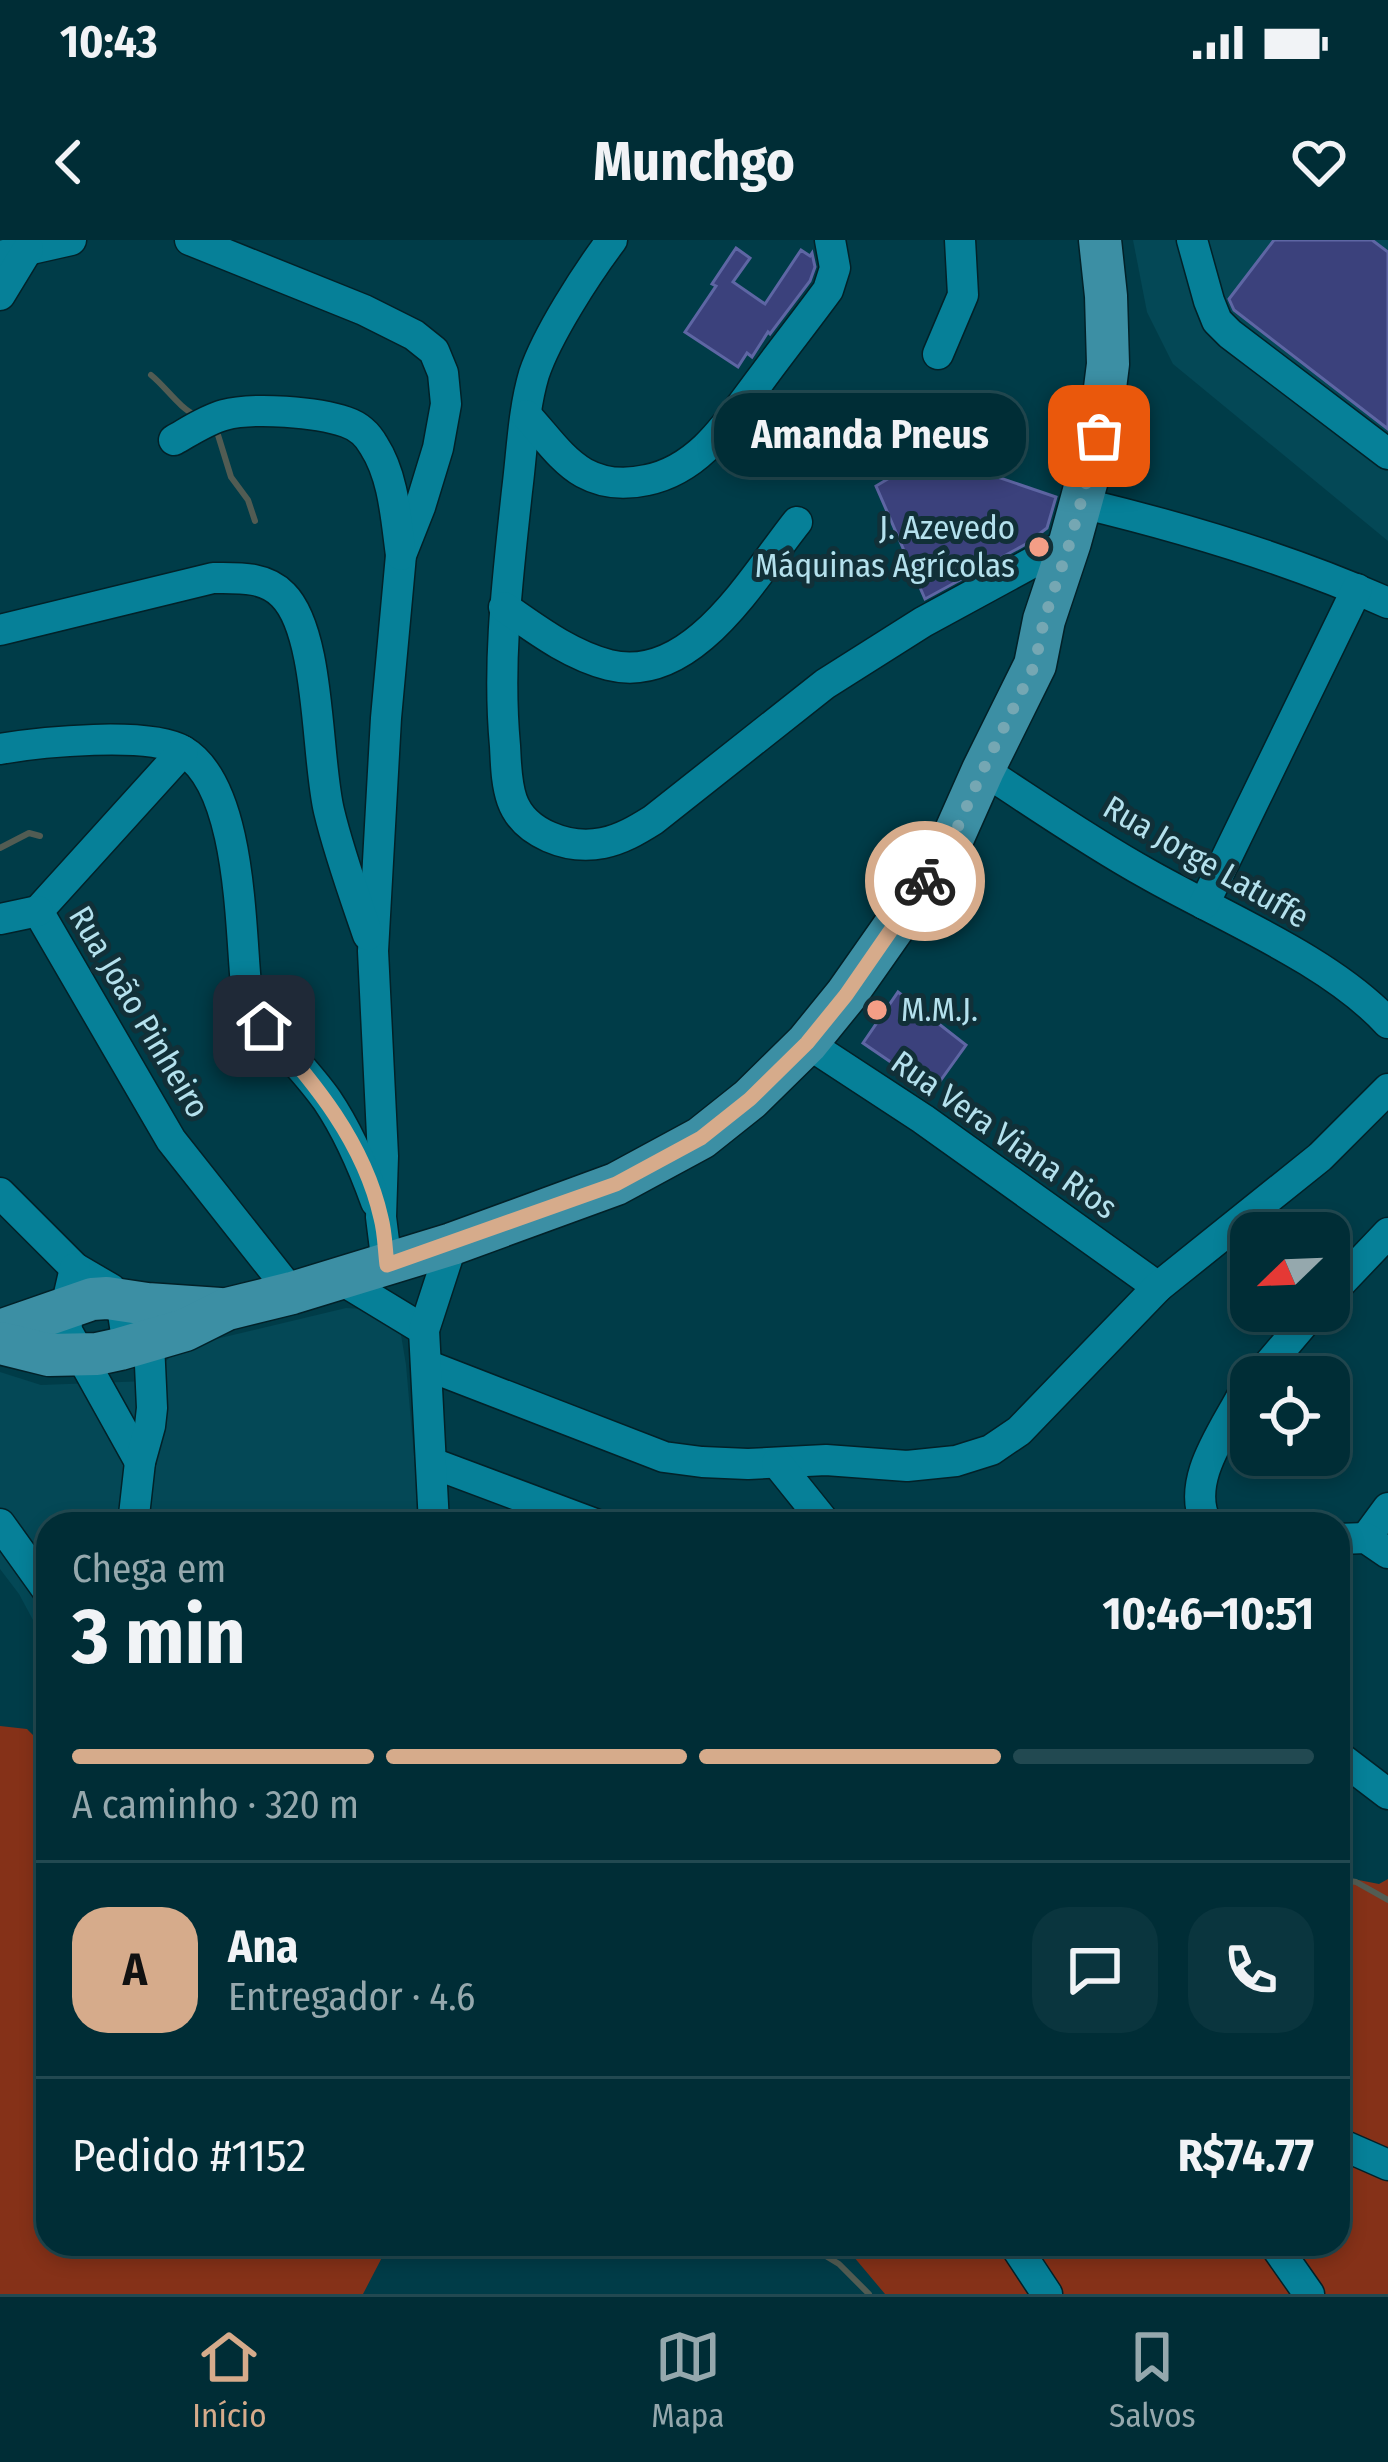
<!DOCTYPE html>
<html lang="pt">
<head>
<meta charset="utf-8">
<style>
	body { margin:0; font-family:"Fira Sans Condensed",sans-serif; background:#0a353e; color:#f1f3f6; height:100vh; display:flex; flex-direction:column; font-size:45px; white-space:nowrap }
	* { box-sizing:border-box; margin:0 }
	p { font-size:39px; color:#95a8ad }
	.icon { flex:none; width:66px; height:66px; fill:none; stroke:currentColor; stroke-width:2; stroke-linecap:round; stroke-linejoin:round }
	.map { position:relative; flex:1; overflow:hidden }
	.sheet { position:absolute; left:36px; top:1272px; width:1314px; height:744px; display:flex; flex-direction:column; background:#002d36; border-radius:36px; box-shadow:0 6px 18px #0003,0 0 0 3px #224951 }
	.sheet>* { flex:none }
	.needle { width:78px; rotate:247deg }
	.tools { position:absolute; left:1230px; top:972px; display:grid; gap:24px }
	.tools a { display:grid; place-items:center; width:120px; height:120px; border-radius:24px; background:#002d36; box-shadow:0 6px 18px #0003,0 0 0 3px #224951; font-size:60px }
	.pin { position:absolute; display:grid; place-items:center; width:102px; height:102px; color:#fff; margin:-51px; border-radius:24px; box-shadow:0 6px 18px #0006 }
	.courier { position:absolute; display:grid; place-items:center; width:120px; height:120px; margin:-60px; border:9px solid #d6ab8b; border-radius:50%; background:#fff; color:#222; box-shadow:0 3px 15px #0007 }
	.bubble { position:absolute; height:84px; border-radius:36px; background:#002d36; box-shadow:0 6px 18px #0003,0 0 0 3px #224951; font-size:39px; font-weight:700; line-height:84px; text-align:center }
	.overview em { font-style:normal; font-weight:700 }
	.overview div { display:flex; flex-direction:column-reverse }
	.overview { display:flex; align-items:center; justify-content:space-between; height:204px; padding:0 36px }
	h1 { font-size:78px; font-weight:700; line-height:90px }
	.bar { display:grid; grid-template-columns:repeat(4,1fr); gap:18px 12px; align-content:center; height:144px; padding:0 36px }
	.bar i { height:15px; border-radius:9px; background:#224951 }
	.bar .on { background:#d6ab8b }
	.bar p { grid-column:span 4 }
	.line { display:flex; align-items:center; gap:30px; padding:0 36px; border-top:3px solid #224951 }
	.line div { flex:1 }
	.round { display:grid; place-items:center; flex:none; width:126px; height:126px; border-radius:36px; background:#0a353e }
	.status { display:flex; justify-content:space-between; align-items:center; height:84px; padding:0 60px; background:#002d36; direction:ltr }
	.status svg { height:33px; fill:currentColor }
	header { display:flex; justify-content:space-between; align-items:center; height:156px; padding:0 36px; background:#002d36; font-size:54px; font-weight:700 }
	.tabs { display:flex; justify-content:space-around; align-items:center; height:168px; border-top:3px solid #224951; background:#002d36; font-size:33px; color:#95a8ad }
	.tabs a { display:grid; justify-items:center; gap:6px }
	.tabs .on { color:#d6ab8b }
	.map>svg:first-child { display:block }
</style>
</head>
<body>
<div class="status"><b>10:43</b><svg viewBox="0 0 49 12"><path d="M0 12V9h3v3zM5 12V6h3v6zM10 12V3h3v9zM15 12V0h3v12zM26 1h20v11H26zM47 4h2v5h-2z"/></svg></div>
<header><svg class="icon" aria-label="back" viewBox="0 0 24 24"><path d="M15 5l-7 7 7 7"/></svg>Munchgo<svg class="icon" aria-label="heart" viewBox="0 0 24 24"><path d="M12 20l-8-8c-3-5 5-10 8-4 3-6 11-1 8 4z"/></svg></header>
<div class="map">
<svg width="1388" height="2054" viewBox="0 0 1388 2054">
	<rect width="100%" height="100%" fill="#003c48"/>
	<g fill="#044856">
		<path d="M1133,0H1388V301L1173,124L1147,72Z"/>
		<path d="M346,1068L363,1069L399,1083L406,1125L420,1284H48V1408L19,1354L0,1329V1132L41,1145L148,1141L178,1108Z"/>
	</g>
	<g fill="#853118">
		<path d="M0,1486L27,1489L36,1498L48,1565V2004H389L363,2054H0Z"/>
		<path d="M1338,1636L1379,1644L1388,1639V2054H885L843,2004H1338Z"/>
	</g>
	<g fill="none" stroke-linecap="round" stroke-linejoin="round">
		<g stroke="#525c53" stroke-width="6">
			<path d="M151,135C167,148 179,168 197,176"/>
			<path d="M218,195L231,237L248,260L255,281"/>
			<path d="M0,608L29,593L40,596"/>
			<path d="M1338,1639L1356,1642L1388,1660"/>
			<path d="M806,2004L839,2024L869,2054"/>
		</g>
	</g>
	<g fill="#3b417c" stroke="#5e66a4" stroke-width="3">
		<path d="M1274,0H1372L1388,12V189L1234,70L1229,59Z"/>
		<path d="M736,8L750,18L733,42L765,64L801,10L810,16L812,13L815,27L810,41L770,94L768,92L752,117L747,113L738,127L685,92L716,46L712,44Z"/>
		<path d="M953,200L971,236L983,232L1056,257L1047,288L1026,304L925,359L876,246Z"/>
		<path d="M898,752L966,805L933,851L863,803Z"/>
	</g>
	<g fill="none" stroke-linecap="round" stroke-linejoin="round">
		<defs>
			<g id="minor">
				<path d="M190,0L364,70L414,95L434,111L443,133L446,164L438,208L420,267L401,315L386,478L373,711L383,916L381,977L387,1025"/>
				<path d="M612,0C587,33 547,95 534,134C523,171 522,212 517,251C508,336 497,420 505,506C506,523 506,543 512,560C524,594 569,610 603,603C622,599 637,590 653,580L825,444L923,382L1070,302"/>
				<path d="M1192,0L1209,61L1217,81L1230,94L1388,214"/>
				<path d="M0,16L71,0"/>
				<path d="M0,55L28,9"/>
				<path d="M938,114L963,55L960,0"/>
				<path d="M526,175C544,194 561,220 584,233C604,244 625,245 647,240C701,229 730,180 761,139C783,109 806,80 828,50L835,28L830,0"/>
				<path d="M174,200C190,191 206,180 224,175C254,167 317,172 346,182C358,186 368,195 374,206C394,237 396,280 401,315"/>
				<path d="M1081,263C1185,288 1290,319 1388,363"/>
				<path d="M504,367C537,390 570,415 609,425C692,446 753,337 797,282"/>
				<path d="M0,390L213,338C238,338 265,336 283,355C321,393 316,517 329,571C339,613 354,654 368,695"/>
				<path d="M0,509C40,502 149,491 183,511C241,545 240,684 246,745C261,792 299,820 327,860C348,891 363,926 376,962"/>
				<path d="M983,530C1037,565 1090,602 1146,633C1221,676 1330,720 1388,783"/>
				<path d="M1204,664L1357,349"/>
				<path d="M38,671L171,900L292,1053"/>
				<path d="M38,671L183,511"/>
				<path d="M0,679L38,671"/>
				<path d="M807,803L923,879L1158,1047"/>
				<path d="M0,953L75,1028L111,1049L121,1060L126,1093L120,1109"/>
				<path d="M75,1028L66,1067L67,1091L140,1222"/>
				<path d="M340,1039L424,1090"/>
				<path d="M1329,1055L1388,993"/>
				<path d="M426,1125L664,1217L702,1222L748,1224L826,1220L907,1226L956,1221L991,1210L1019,1191L1158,1047L1320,917L1388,849"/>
				<path d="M1258,1137L1314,1071"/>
				<path d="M432,1223L595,1284"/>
				<path d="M777,1223L826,1284"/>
				<path d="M0,1284L48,1351"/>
				<path d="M133,1284L140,1222L150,1186L152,1168L148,1082"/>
				<path d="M434,1284L424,1090L452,1004"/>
				<path d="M1207,1284C1184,1243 1224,1191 1243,1154L1251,1145"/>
				<path d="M1366,1298L1388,1268"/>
				<path d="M1338,1299L1366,1298L1388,1313"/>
				<path d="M1338,1516L1388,1554"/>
				<path d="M1338,1903L1388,1925"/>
				<path d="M1014,2004L1047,2054"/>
				<path d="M1274,2004L1309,2054"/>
			</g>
			<g id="highway">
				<path d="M0,1091L92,1059L107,1058L147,1064L220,1069"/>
				<path d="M0,1103L49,1115L97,1114L120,1109L185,1090L227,1069L292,1053L452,1004L616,944L701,898L750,859L807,803L846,755L947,611L983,530L1035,425L1044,380L1070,302L1099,196L1108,124L1106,56L1100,0"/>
			</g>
		</defs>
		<use href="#minor" stroke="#022128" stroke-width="33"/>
		<use href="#highway" stroke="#022128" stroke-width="45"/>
		<use href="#minor" stroke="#068098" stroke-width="30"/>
		<use href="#highway" stroke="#3c8fa4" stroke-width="42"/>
	</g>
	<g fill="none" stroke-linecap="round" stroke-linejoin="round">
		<path stroke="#75a7b3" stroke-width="12" stroke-dasharray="0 21.6" d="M925,641L947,611L983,530L1035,424L1044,380L1070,302L1099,196"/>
		<path stroke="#d6ab8b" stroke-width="15" d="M264,786C314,842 364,902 381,978C385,993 385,1009 387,1025L616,944L701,898L750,859L807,803L846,755L925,641"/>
	</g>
	<g fill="#f49e86" stroke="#113038" stroke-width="4.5">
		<circle cx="1039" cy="307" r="12"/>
		<circle cx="877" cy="770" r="12"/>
	</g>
	<g text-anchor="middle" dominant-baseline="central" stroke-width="10" stroke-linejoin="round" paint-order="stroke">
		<g font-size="33" fill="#b4e1ed" stroke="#113038" text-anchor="end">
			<text x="1015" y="288">J. Azevedo<tspan x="1015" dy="38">Máquinas Agrícolas</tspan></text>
			<text x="901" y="770" text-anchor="start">M.M.J.</text>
		</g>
		<g font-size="33" fill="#b4e1ed" stroke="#113038">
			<text transform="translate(1206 622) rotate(30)">Rua Jorge Latuffe</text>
			<text transform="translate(139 772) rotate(59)">Rua João Pinheiro</text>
			<text transform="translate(1004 895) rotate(35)">Rua Vera Viana Rios</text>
		</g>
	</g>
</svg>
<div class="tools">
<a><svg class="needle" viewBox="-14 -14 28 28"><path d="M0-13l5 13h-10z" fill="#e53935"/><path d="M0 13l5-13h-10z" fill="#95a8ad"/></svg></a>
<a><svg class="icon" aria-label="locate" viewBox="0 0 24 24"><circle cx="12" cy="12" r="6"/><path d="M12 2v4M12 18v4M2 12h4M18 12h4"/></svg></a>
</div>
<div class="pin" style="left:1099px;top:196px;background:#ea580c"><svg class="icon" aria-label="bag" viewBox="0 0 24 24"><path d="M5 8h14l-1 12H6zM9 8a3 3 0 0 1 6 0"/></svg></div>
<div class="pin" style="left:264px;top:786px;background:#1f2937"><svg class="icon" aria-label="home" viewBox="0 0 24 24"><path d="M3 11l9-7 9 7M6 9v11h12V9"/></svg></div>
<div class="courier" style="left:925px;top:641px"><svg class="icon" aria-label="bike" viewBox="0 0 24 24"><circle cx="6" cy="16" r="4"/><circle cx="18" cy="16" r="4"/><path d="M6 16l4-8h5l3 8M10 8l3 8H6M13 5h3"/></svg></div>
<div class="bubble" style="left:714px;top:153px;width:312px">Amanda Pneus</div>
<section class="sheet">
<div class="overview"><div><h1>3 min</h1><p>Chega em</p></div><em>10:46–10:51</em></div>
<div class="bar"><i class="on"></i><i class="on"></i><i class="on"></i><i></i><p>A caminho · 320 m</p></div>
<div class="line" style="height:216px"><b class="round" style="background:#d6ab8b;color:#111">A</b><div><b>Ana</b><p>Entregador · 4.6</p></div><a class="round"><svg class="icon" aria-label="chat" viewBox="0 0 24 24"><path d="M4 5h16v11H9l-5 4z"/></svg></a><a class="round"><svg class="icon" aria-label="phone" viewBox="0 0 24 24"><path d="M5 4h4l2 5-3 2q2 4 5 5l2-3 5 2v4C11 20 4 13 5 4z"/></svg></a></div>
<div class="line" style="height:156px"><div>Pedido #1152</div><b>R$74.77</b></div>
</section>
</div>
<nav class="tabs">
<a class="on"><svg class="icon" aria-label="home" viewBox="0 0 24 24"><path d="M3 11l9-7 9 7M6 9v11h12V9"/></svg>Início</a>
<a><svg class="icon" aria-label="map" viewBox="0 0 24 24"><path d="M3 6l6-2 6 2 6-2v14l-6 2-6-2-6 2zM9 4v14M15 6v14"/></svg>Mapa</a>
<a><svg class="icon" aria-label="saved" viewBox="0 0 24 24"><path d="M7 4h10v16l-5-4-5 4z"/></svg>Salvos</a>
</nav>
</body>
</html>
